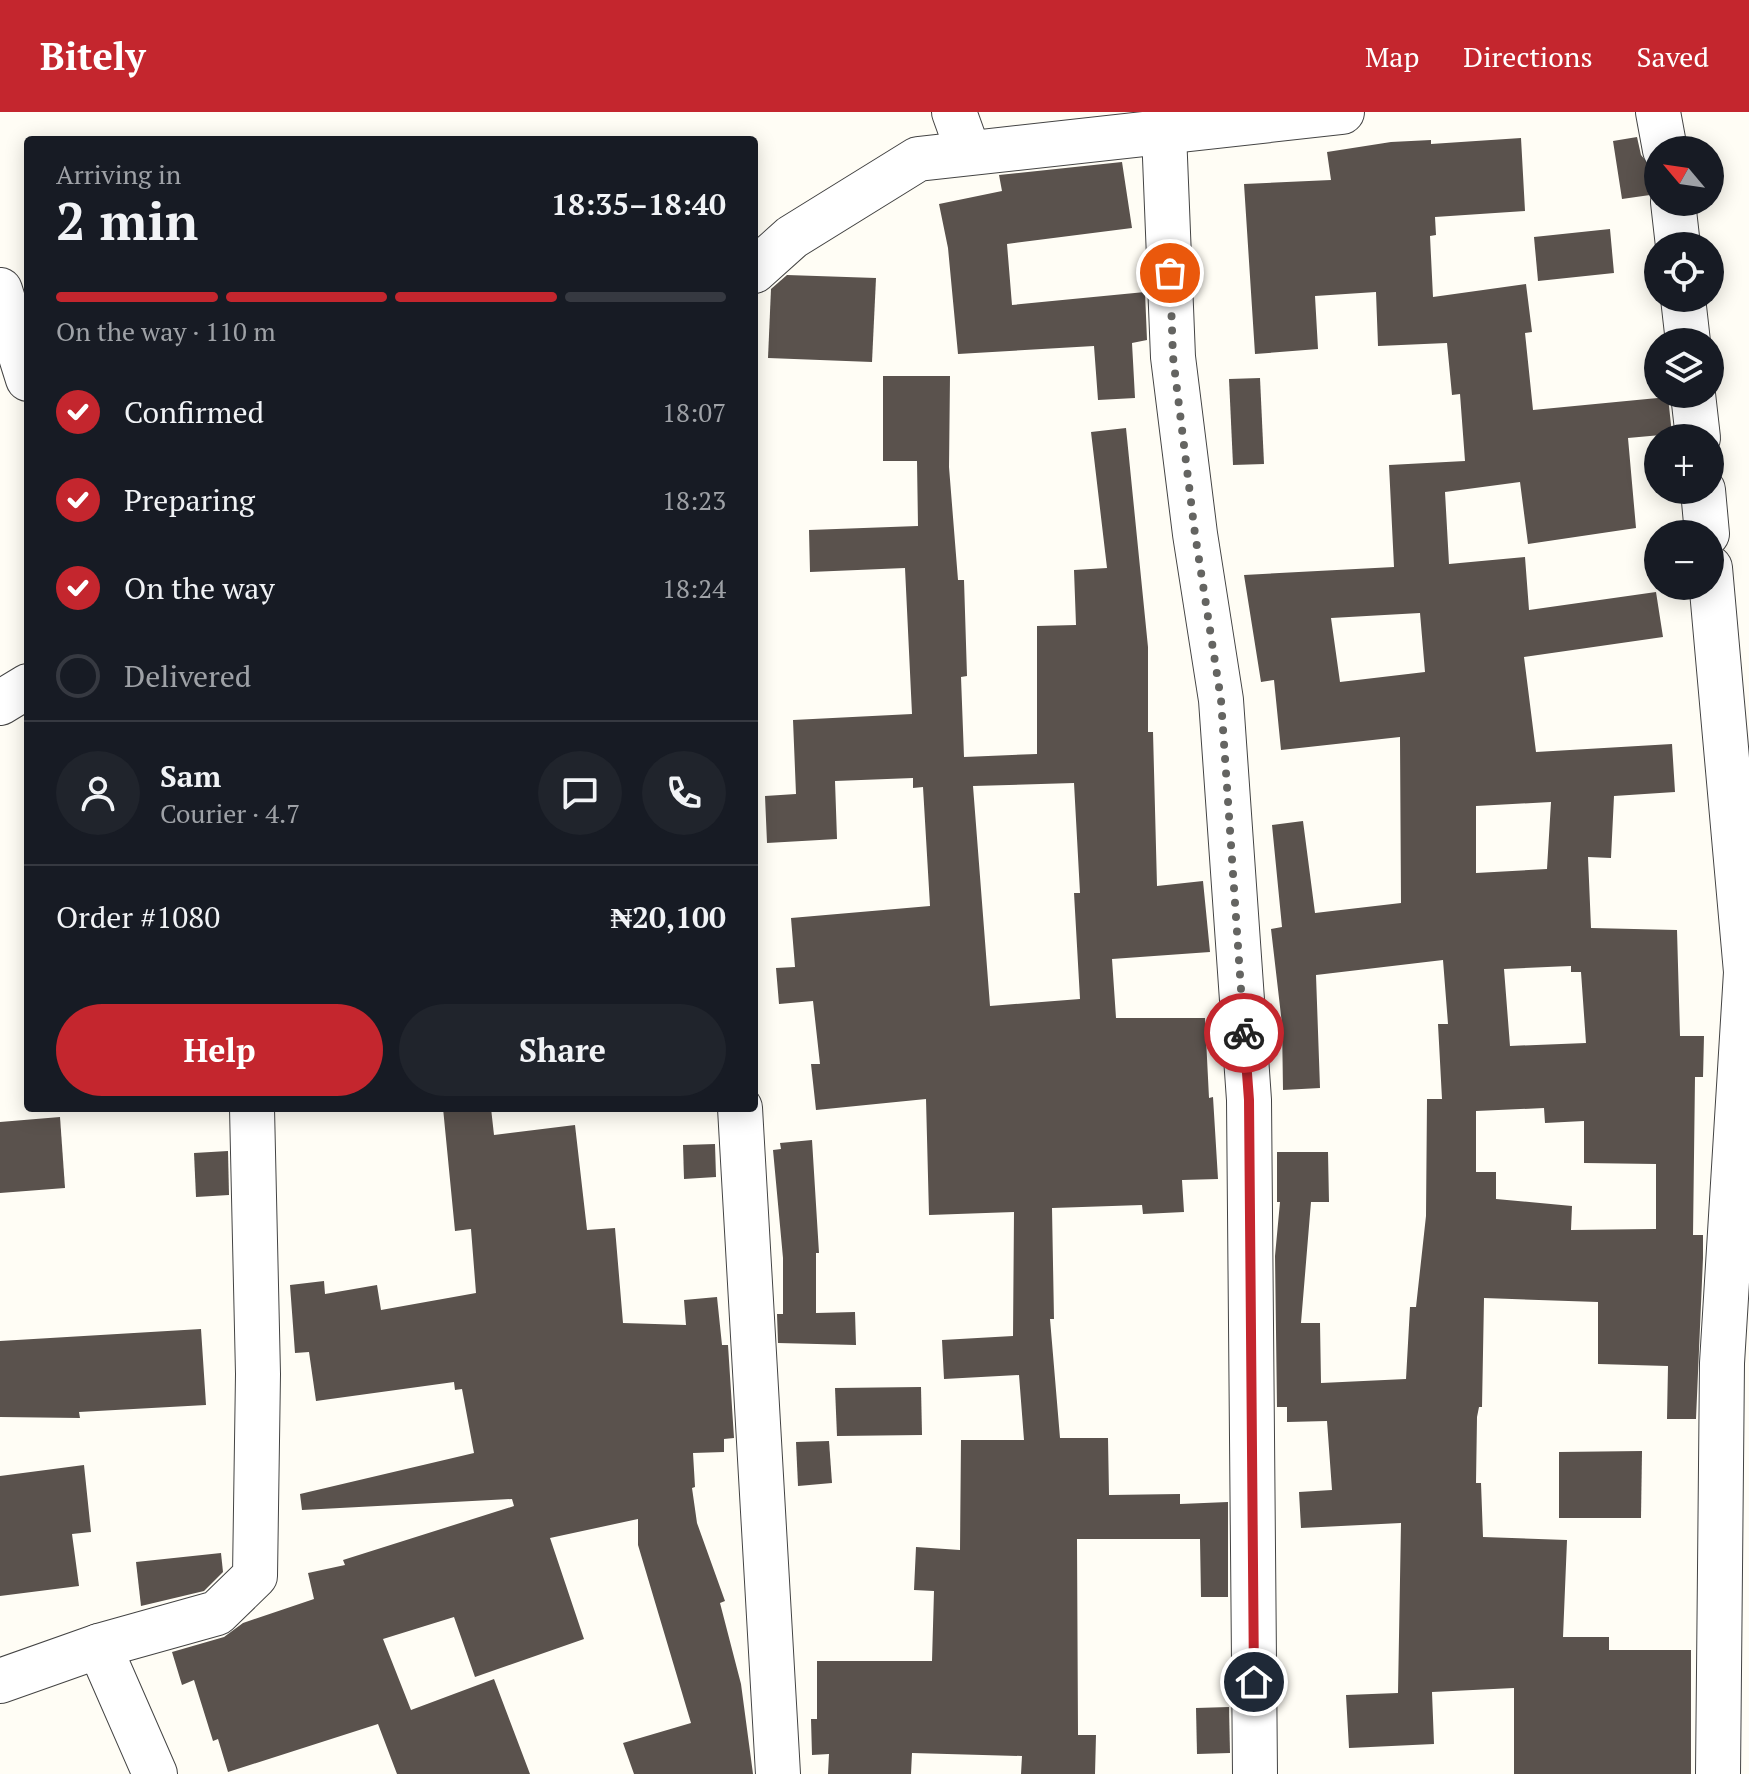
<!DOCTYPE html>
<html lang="en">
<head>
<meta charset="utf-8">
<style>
	body { margin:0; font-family:"PT Serif",serif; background:#20242c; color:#f1f3f6; height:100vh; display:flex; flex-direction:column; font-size:30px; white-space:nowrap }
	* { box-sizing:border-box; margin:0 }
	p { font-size:26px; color:#9ea1a6 }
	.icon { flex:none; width:44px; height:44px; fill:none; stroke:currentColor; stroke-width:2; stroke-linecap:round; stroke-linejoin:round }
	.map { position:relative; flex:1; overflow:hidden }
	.sheet { position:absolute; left:24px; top:24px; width:734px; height:976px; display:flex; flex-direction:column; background:#171b24; border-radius:8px; box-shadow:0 4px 20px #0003 }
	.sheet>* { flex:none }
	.needle { width:52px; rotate:299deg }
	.fabs { position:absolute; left:1644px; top:24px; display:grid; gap:16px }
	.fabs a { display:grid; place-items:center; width:80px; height:80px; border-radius:50%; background:#171b24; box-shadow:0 4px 20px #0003; font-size:40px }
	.pin { position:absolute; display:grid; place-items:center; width:68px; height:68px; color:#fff; margin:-34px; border:4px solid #fff; border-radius:50%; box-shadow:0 2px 8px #0007 }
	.courier { position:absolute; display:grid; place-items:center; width:80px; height:80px; margin:-40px; border:6px solid #c4262e; border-radius:50%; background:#fff; color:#222; box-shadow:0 2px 10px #0007 }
	.headline em { font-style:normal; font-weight:700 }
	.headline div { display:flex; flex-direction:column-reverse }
	.headline { display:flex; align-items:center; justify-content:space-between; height:136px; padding:0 32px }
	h1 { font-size:52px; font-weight:700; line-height:60px }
	.bar { display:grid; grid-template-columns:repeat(4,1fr); gap:12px 8px; align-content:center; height:96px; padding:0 32px }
	.bar i { height:10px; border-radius:6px; background:#363941 }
	.bar .selected { background:#c4262e }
	.bar p { grid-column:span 4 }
	.line { display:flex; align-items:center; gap:20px; padding:0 32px; border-top:2px solid #363941 }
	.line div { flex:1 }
	.round { display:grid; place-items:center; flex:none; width:84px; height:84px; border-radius:42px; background:#20242c }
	ol { padding:0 32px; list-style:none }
	li { display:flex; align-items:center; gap:24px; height:88px }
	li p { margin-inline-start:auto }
	li .icon { padding:8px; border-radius:50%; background:#c4262e; color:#fff; stroke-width:4 }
	li:last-child { color:#9ea1a6 }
	li i { width:44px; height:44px; border:4px solid #363941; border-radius:50% }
	.primary-button { display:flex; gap:16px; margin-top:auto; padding:16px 32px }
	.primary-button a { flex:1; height:92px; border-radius:48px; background:#c4262e; color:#fff; font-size:32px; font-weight:700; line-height:92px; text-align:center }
	.primary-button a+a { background:#20242c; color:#f1f3f6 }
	header { display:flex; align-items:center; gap:48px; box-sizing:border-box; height:112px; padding:0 40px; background:#c4262e; color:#fff }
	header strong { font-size:38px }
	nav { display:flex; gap:44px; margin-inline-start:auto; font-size:28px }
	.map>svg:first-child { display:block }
</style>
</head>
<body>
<header>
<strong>Bitely</strong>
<nav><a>Map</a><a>Directions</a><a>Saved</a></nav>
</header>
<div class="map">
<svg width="1749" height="1662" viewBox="0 0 1749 1662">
	<rect width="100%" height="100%" fill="#fffdf5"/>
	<g fill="#5a524d" fill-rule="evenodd">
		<path d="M1637,25L1641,43L1655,60L1656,72L1650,83L1622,87L1613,29Z"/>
		<path d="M1521,26L1525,99L1435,105L1436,123L1430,124L1433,185L1526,172L1532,220L1525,221L1533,298L1668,285L1672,322L1628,326L1636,416L1528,432L1520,370L1445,380L1449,452L1525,445L1529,498L1656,480L1663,525L1524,545L1536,640L1672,632L1675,680L1614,684L1611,746L1588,745L1591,816L1677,818L1680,924H1704L1703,965H1695L1693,1123H1703V1146L1696,1307H1667L1668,1254L1598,1252V1190L1484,1186L1482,1295H1479L1477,1305L1476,1371H1481L1483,1425L1567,1428L1563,1525H1609V1538H1691V1662H1514V1576L1432,1580L1434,1632L1349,1636L1346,1583L1398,1581L1401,1411L1301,1416L1299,1380L1332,1378L1327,1309L1287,1310V1295H1277L1275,1144L1280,1090H1277V1040H1328L1329,1090H1311L1301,1211H1320L1321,1271L1406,1267L1410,1195H1416L1426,1104L1427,987H1442L1438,912H1448L1443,848L1316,863L1320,976L1283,978L1282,912L1271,817L1282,815L1272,713L1303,709L1315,801L1401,791L1400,625L1281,638L1274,568L1261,570L1244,463L1394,455L1389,353L1465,349L1460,282L1452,283L1447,231L1378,234L1376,180L1315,184L1318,237L1255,242L1244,72L1331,68L1327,40L1391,30L1431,28V32ZM1420,501L1425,560L1340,570L1331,506ZM1551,690L1547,757L1476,761V694ZM1571,854V860H1581L1586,931L1510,934L1504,857ZM1544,996L1545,1011L1584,1009V1051L1656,1052V1117L1571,1118L1572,1094L1496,1087V1060H1476V999Z"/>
		<path d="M1122,50L1132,116L1007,132L1012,193L1145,180L1147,228L1132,231L1135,286L1098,288L1094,234L958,242L948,136L939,92L1002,79L999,63Z"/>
		<path d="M1610,117L1614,161L1538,169L1534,125Z"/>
		<path d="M787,163L876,166L872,250L768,246L771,177Z"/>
		<path d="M883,264H950L949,355L958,468H964L967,564L961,565L964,645L1037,642V514L1076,513L1074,458L1107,456L1091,320L1126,316L1148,535V620H1153L1157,774L1203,769L1210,840L1112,847L1116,906H1205L1209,986L1213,985L1218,1067L1182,1068L1184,1100L1143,1102L1142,1093L1052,1096L1054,1207H1050L1060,1326H1108L1109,1383L1180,1382V1392L1228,1390V1485H1201L1200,1427H1077L1078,1623H1096L1095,1662H1021L1022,1644L912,1641L911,1662H828L829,1642L812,1643L811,1607H817V1549H932L934,1479L914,1478L916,1435L960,1438L961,1328H1024L1019,1263L944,1267L942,1228L1013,1224L1014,1100L929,1103L926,987L816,998L811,952H820L813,889L779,892L776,856L795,855L791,806L930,794L923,675L913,676V666L835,669L837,727L767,731L765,684L796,682L793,608L912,602L905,456L810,460L809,418L918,414L917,349H883ZM1074,671L1080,781H1074L1080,887L990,894L973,674Z"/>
		<path d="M1260,266L1264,352L1233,353L1229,267Z"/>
		<path d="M443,996H491L494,1023L575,1013L587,1118L615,1116L623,1211L686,1213L684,1188L717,1185L722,1233H728L734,1326L724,1327V1340L693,1341L695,1375L692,1376L697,1411L725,1489L720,1491L741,1572L753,1662H634L623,1631L691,1611L638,1433V1407L550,1426L584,1527L475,1565L454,1505L383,1527L411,1598L494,1567L530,1662H397L378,1612L228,1660L218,1627L213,1629L194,1568L182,1573L172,1540L224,1525L243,1511L314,1487L308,1461L345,1453L343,1448L514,1394L512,1387L302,1398L300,1382L474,1341L462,1277L455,1278L454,1270L316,1289L309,1240L295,1241L290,1173L324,1169L325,1182L377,1173L381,1198L476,1181L471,1117L455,1119Z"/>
		<path d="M60,1005L65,1076L0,1081V1010Z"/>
		<path d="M812,1028L819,1141H816V1201L855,1200L856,1233L778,1231L777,1202H783V1146L773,1038L781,1037L780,1031Z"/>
		<path d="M715,1032L716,1065L684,1067L683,1033Z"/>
		<path d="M228,1039L229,1083L196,1085L194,1041Z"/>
		<path d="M201,1217L206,1293L79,1300L80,1306L0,1305V1229Z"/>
		<path d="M921,1275L922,1323L837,1324L835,1276Z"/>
		<path d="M829,1329L832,1371L798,1374L796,1330Z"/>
		<path d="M1642,1339L1641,1406H1559V1340Z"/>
		<path d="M84,1353L91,1420L72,1422L79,1474L0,1484V1364Z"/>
		<path d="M221,1441L223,1460L204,1479L141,1494L136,1450Z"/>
		<path d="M1229,1595L1230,1641L1197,1642L1196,1596Z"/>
	</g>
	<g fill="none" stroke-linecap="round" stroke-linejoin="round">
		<defs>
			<g id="street">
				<path d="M954,0L968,39"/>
				<path d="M1658,0L1665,38"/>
				<path d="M1164,21L1173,245L1195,422L1221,588L1249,988L1255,1662"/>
				<path d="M1673,90L1678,134"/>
				<path d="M754,159L792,125L918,47L1342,0"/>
				<path d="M0,178L28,267"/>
				<path d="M1683,186L1688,230"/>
				<path d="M1693,282L1698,326"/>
				<path d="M1703,378L1707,422"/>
				<path d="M1710,456L1746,860L1722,1251L1718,1662"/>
				<path d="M0,591L28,574"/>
				<path d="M740,996L778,1662"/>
				<path d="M99,1534L155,1662"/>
				<path d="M0,1569L99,1534L217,1501L255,1464L258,1262L252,996"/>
			</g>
		</defs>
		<use href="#street" stroke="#444" stroke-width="46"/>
		<use href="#street" stroke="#fff" stroke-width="44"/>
	</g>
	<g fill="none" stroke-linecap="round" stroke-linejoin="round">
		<path stroke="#646461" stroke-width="8" stroke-dasharray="0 14.4" d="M1170,161L1173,245L1195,422L1221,588L1244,921"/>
		<path stroke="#c4262e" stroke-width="10" d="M1244,921L1249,988L1254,1570"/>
	</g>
</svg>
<div class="fabs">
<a><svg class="needle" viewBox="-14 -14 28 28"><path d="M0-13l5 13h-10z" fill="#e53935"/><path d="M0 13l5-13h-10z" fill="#9ea1a6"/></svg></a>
<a><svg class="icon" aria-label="locate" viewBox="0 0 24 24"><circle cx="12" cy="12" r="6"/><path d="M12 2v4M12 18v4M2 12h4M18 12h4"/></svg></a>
<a><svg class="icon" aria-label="layers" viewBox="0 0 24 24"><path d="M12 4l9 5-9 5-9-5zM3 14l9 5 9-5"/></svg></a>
<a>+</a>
<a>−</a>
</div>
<div class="pin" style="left:1170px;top:161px;background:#ea580c"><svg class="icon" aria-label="bag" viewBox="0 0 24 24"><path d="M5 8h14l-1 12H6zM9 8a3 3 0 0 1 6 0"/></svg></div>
<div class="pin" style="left:1254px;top:1570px;background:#1f2937"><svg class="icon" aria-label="home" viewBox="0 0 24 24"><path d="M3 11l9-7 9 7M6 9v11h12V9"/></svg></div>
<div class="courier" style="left:1244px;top:921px"><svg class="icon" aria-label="bike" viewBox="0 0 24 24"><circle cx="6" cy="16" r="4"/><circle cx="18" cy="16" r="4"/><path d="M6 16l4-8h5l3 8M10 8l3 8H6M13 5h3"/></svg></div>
<section class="sheet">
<div class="headline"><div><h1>2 min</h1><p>Arriving in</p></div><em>18:35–18:40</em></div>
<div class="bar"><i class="selected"></i><i class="selected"></i><i class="selected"></i><i></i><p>On the way · 110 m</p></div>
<ol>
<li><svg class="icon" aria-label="check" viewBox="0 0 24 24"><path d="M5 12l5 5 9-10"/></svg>Confirmed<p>18:07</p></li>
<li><svg class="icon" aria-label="check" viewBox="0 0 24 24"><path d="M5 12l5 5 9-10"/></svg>Preparing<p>18:23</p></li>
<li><svg class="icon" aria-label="check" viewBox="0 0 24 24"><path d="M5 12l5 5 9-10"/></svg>On the way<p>18:24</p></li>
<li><i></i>Delivered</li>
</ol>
<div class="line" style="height:144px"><a class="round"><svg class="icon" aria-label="person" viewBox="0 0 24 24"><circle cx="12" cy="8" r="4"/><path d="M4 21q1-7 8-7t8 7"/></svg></a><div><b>Sam</b><p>Courier · 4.7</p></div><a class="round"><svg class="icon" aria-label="chat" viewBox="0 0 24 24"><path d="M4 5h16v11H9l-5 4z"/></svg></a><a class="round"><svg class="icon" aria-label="phone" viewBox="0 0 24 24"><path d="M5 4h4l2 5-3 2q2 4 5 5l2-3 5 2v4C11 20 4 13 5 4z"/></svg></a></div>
<div class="line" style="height:104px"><div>Order #1080</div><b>₦20,100</b></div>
<div class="primary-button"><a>Help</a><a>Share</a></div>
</section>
</div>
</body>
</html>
